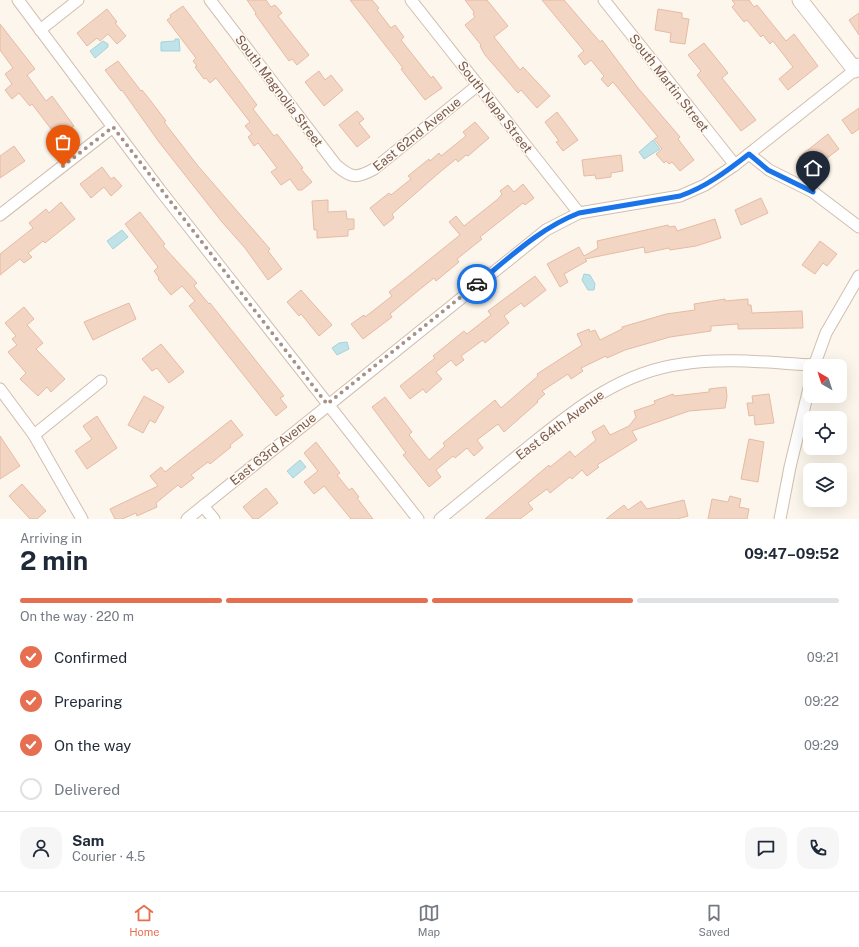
<!DOCTYPE html>
<html lang="en">
<head>
<meta charset="utf-8">
<style>
	body { margin:0; font-family:"Public Sans",sans-serif; background:#f6f6f7; color:#1f2937; height:100vh; display:flex; flex-direction:column; font-size:15px; white-space:nowrap }
	* { box-sizing:border-box; margin:0 }
	p { font-size:13px; color:#747a83 }
	.icon { flex:none; width:22px; height:22px; fill:none; stroke:currentColor; stroke-width:2; stroke-linecap:round; stroke-linejoin:round }
	.map { position:relative; height:519px; overflow:hidden }
	.side { display:flex; flex-direction:column; background:#fff; flex:1 }
	.side>* { flex:none }
	.needle { width:26px; rotate:321deg }
	.controls { position:absolute; left:803px; top:359px; display:grid; gap:8px }
	.controls a { display:grid; place-items:center; width:44px; height:44px; border-radius:8px; background:#fff; box-shadow:0 4px 16px #0002; font-size:20px }
	.pin { position:absolute; display:grid; place-items:center; width:34px; height:34px; color:#fff; margin:-41px -17px; border-radius:50% 50% 50% 0; rotate:-45deg; box-shadow:0 0 4px #0007 }
	.pin .icon { rotate:45deg }
	.courier { position:absolute; display:grid; place-items:center; width:40px; height:40px; margin:-20px; border:3px solid #1a73e8; border-radius:50%; background:#fff; color:#222; box-shadow:0 1px 5px #0007 }
	.overview em { font-style:normal; font-weight:700 }
	.overview div { display:flex; flex-direction:column-reverse }
	.overview { display:flex; align-items:center; justify-content:space-between; height:68px; padding:0 20px }
	h1 { font-size:26px; font-weight:700; line-height:30px }
	.bar { display:grid; grid-template-columns:repeat(4,1fr); gap:6px 4px; align-content:center; height:48px; padding:0 20px }
	.bar i { height:5px; border-radius:3px; background:#e0e1e3 }
	.bar .on { background:#e76f51 }
	.bar p { grid-column:span 4 }
	.line { display:flex; align-items:center; gap:10px; padding:0 20px; border-top:1px solid #e0e1e3 }
	.line div { flex:1 }
	.round { display:grid; place-items:center; flex:none; width:42px; height:42px; border-radius:12px; background:#f6f6f7 }
	ol { padding:0 20px; list-style:none }
	li { display:flex; align-items:center; gap:12px; height:44px }
	li p { margin-inline-start:auto }
	li .icon { padding:4px; border-radius:50%; background:#e76f51; color:#fff; stroke-width:4 }
	li:last-child { color:#747a83 }
	li i { width:22px; height:22px; border:2px solid #e0e1e3; border-radius:50% }
	.tab-bar { display:flex; justify-content:space-around; align-items:center; height:56px; border-top:1px solid #e0e1e3; background:#fff; font-size:11px; color:#747a83 }
	.tab-bar a { display:grid; justify-items:center; gap:2px }
	.tab-bar .on { color:#e76f51 }
	.map>svg:first-child { display:block }
</style>
</head>
<body>
<div class="map">
<svg width="859" height="519" viewBox="0 0 859 519">
	<rect width="100%" height="100%" fill="#fdf6ec"/>
	<g fill="#bfe3e8" stroke="#a5d3da">
		<path d="M175,39H179L180,51H161V42L175,41Z"/>
		<path d="M103,41L108,44V47L95,58L90,51Z"/>
		<path d="M653,140L660,149L644,159L639,152Z"/>
		<path d="M122,230L128,237L113,249L107,241Z"/>
		<path d="M584,274L590,275L595,284L594,290H588L582,280Z"/>
		<path d="M347,342L349,349L337,355L332,348L339,343Z"/>
		<path d="M300,460L306,467L293,478L287,471Z"/>
	</g>
	<g fill="#f3d5c3" stroke="#e6bba3">
		<path d="M247,0H266L271,7L275,5L282,13L278,16L309,55L297,65L292,59L289,61L255,14L256,13Z"/>
		<path d="M350,0H372L379,8L377,10L391,28L395,25L404,37L401,40L431,78L433,76L442,88L425,100L401,69L403,68Z"/>
		<path d="M465,0H487L508,26L494,37L520,70L523,67L550,96L537,108L521,90L518,93L485,55L480,46L481,45L465,25L475,17L473,14L474,12Z"/>
		<path d="M542,0H564L600,42L602,40L638,88L680,137L678,139L694,160L680,171L672,162L669,164L666,161L664,163L656,154L662,149L654,139L658,137L613,82L608,87L601,79L604,76L591,60L585,65L578,56L584,51Z"/>
		<path d="M732,0H749L754,7L757,5L786,41L794,34L818,66L788,90L779,79L793,67L773,41L770,44L763,35L761,37L747,20L744,22L732,7L735,4Z"/>
		<path d="M183,6L257,105L253,109L274,136L277,134L303,168L301,169L312,182L302,190H298L290,179L281,185L271,172L277,168L258,143L254,146L248,137L252,134L245,126L250,122L216,78L210,83L206,78L204,79L195,67L197,66L193,61L196,58L167,20L171,17L170,15Z"/>
		<path d="M107,9L117,22L115,23L126,36L117,44L108,34L100,41L97,38L87,46L77,33Z"/>
		<path d="M658,9L682,13V18L689,19L685,44L670,42L671,33L655,30Z"/>
		<path d="M859,13V35L849,20Z"/>
		<path d="M0,24L35,69L27,75L46,101L52,96L74,126L58,138L32,104L30,106L19,93L12,99L5,90L12,84L5,74L13,68L0,50Z"/>
		<path d="M704,43L728,73L722,78L756,120L741,131L697,75L701,71L688,55Z"/>
		<path d="M118,61L141,91L142,90L150,100L166,121L164,122L198,166L270,249L268,251L282,269L268,280L245,248L222,222L159,142L122,90L121,91L105,70Z"/>
		<path d="M319,71L325,80L331,75L343,90L324,106L305,82Z"/>
		<path d="M859,108V129L852,134L842,120Z"/>
		<path d="M357,111L364,119L359,123L370,137L357,147L339,125Z"/>
		<path d="M557,112L578,140L563,151L556,142L559,141L545,122Z"/>
		<path d="M475,122L489,138L468,156L466,155L458,162L456,159L440,172L392,214L394,218L384,226L370,208L389,193L391,195L411,179L408,176L429,159L430,161L439,153L441,156L466,136L463,132Z"/>
		<path d="M828,134L839,149L810,171L799,157Z"/>
		<path d="M14,146L25,161L0,178V156Z"/>
		<path d="M621,155L623,171L611,173V177L596,179L595,175L584,176L582,160Z"/>
		<path d="M102,167L111,179L114,177L122,186L111,196L104,187L91,198L80,184Z"/>
		<path d="M523,184L534,198L525,205L523,203L480,237L482,239L457,259L459,262L436,281L434,278L419,290L390,314L392,317L363,339L351,324L364,315L365,317L392,296L389,292L460,235L449,222L456,216L464,226L498,199L502,194L500,191L508,185L514,192Z"/>
		<path d="M761,198L768,213L741,225L735,210Z"/>
		<path d="M328,200V212L346,211L347,219H354V229L348,230V236L317,238V230H314L312,201Z"/>
		<path d="M61,202L75,219L45,243L43,241L28,253L32,257L24,263L20,259L0,275V254L33,228L29,223L46,209L49,213Z"/>
		<path d="M140,212L165,244L163,246L197,283L194,286L209,304L210,303L284,396L280,398L287,407L276,416L189,306L195,301L182,286L171,295L158,279L159,278L154,271L158,267L125,224Z"/>
		<path d="M715,219L721,238L696,246L670,250L669,248L645,253L644,247L585,259L587,261L564,274L568,282L560,287L547,264L579,247L584,256L598,248L597,241L668,225L669,227L675,226L677,231Z"/>
		<path d="M820,241L837,254L827,266L823,263L815,274L802,265Z"/>
		<path d="M535,276L546,290L524,307L521,303L504,316L509,323L485,343L483,340L461,356L464,360L456,366L451,360L436,372L442,379L426,393L423,389L410,399L400,386L435,358L433,356L443,348L464,331L467,334L491,315L488,311Z"/>
		<path d="M301,290L332,325L319,336L301,314L299,316L287,302Z"/>
		<path d="M725,299V301L748,299V305H751L752,313L802,311L803,328L738,329V324L711,326V331L670,337L625,350L607,358L606,356L581,368L583,371L571,379L568,374L542,391L545,394L537,401L538,402L504,432L498,424L477,440L483,448L474,456L467,448L455,458L453,456L436,470L441,477L429,487L403,455L406,453L372,407L385,397L412,432L409,435L429,460L445,446L443,443L495,400L501,408L538,376L537,374L582,345L577,334L589,329L590,332L595,330L600,340L622,329V327L666,314L695,310L694,304Z"/>
		<path d="M129,303L136,319L93,340L84,322Z"/>
		<path d="M24,307L34,319L27,325L43,343L36,349L65,379L51,392L47,387L38,396L20,379L26,373L8,352L17,345L12,339L16,336L5,323Z"/>
		<path d="M161,344L184,372L169,383L157,368L152,371L142,359Z"/>
		<path d="M726,387L727,397L725,408L689,411L632,431L637,440L597,465L599,467L587,476L582,470L572,479L570,477L550,493L547,489L528,503L533,509L520,519H485L549,465L550,467L570,451L575,457L596,440L592,432L604,425L610,435L629,426L636,417L634,411L655,404L654,401L673,394L674,396L709,392V389Z"/>
		<path d="M769,394L774,423L755,425L754,415L749,416L747,403H753L752,396Z"/>
		<path d="M144,396L164,407L155,423L150,420L143,433L128,425Z"/>
		<path d="M97,416L117,448L87,469L75,451L92,439L83,426Z"/>
		<path d="M231,420L243,435L230,445L231,447L210,464L208,462L191,475L194,478L181,488L178,485L156,503L157,507L137,516L136,513L122,519H115L110,509L158,486L150,476L161,467L165,472Z"/>
		<path d="M0,436L20,466L0,479Z"/>
		<path d="M749,439L764,442L758,482L741,479Z"/>
		<path d="M316,442L340,473L337,475L349,490L352,488L359,497L357,498L373,519H351L324,486L314,494L304,482L318,471L304,453Z"/>
		<path d="M22,484L46,511L37,519H30L9,496Z"/>
		<path d="M266,488L278,503L258,519H253L243,507Z"/>
		<path d="M730,496L741,499L739,507L749,509L747,519H708L712,499L728,502Z"/>
		<path d="M684,500L688,516L677,519H606L624,505L628,510L641,501L647,509Z"/>
	</g>
	<g fill="none" stroke-linecap="round" stroke-linejoin="round">
		<defs>
			<g id="street">
				<path d="M18,0L160,190L418,519"/>
				<path d="M210,0L336,165C351,178 356,179 374,169L478,85"/>
				<path d="M411,0L579,213"/>
				<path d="M604,0L735,165"/>
				<path d="M40,30L78,0"/>
				<path d="M749,154L769,170L813,192L859,227"/>
				<path d="M0,215L113,127"/>
				<path d="M814,366L826,333L859,276"/>
				<path d="M0,389L34,435L82,519"/>
				<path d="M34,435L101,381"/>
				<path d="M203,506L214,519"/>
				<path d="M187,519L546,230L579,213L680,196L705,185L735,165L855,70"/>
				<path d="M440,519C469,495 498,472 527,448C574,410 620,372 682,364C725,357 771,363 815,365"/>
				<path d="M780,519L790,467L810,384"/>
			</g>
			<path id="secondary" d="M800,0L855,70L859,66"/>
		</defs>
		<use href="#street" stroke="#d1beb0" stroke-width="13"/>
		<use href="#secondary" stroke="#d6c0b0" stroke-width="17"/>
		<use href="#street" stroke="#fff" stroke-width="11"/>
		<use href="#secondary" stroke="#fff" stroke-width="15"/>
	</g>
	<g fill="none" stroke-linecap="round" stroke-linejoin="round">
		<path stroke="#a89285" stroke-width="4" stroke-dasharray="0 7.2" d="M63,166L113,127L327,404L477,284"/>
		<path stroke="#1a73e8" stroke-width="5" d="M477,284C509,258 540,228 579,213L680,196C706,187 727,171 749,154L768,170L813,192"/>
	</g>
	<g text-anchor="middle" dominant-baseline="central" stroke-width="3" stroke-linejoin="round" paint-order="stroke">
		<g font-size="13" fill="#7a5c4d" stroke="#fffaf3">
			<text transform="translate(669 83) rotate(52)">South Martin Street</text>
			<text transform="translate(279 91) rotate(53)">South Magnolia Street</text>
			<text transform="translate(495 107) rotate(52)">South Napa Street</text>
			<text transform="translate(417 134) rotate(-39)">East 62nd Avenue</text>
			<text transform="translate(560 425) rotate(-37)">East 64th Avenue</text>
			<text transform="translate(273 449) rotate(-39)">East 63rd Avenue</text>
		</g>
	</g>
</svg>
<div class="controls">
<a><svg class="needle" viewBox="-14 -14 28 28"><path d="M0-13l5 13h-10z" fill="#e53935"/><path d="M0 13l5-13h-10z" fill="#747a83"/></svg></a>
<a><svg class="icon" aria-label="locate" viewBox="0 0 24 24"><circle cx="12" cy="12" r="6"/><path d="M12 2v4M12 18v4M2 12h4M18 12h4"/></svg></a>
<a><svg class="icon" aria-label="layers" viewBox="0 0 24 24"><path d="M12 4l9 5-9 5-9-5zM3 14l9 5 9-5"/></svg></a>
</div>
<div class="pin" style="left:63px;top:166px;background:#ea580c"><svg class="icon" aria-label="bag" viewBox="0 0 24 24"><path d="M5 8h14l-1 12H6zM9 8a3 3 0 0 1 6 0"/></svg></div>
<div class="pin" style="left:813px;top:192px;background:#1f2937"><svg class="icon" aria-label="home" viewBox="0 0 24 24"><path d="M3 11l9-7 9 7M6 9v11h12V9"/></svg></div>
<div class="courier" style="left:477px;top:284px"><svg class="icon" aria-label="car" viewBox="0 0 24 24"><path d="M5 17H2v-5l4-1 3-4h7l3 4 3 1v5h-3M9 17h6M6 11h13"/><circle cx="7" cy="17" r="2"/><circle cx="17" cy="17" r="2"/></svg></div>
</div>
<section class="side">
<div class="overview"><div><h1>2 min</h1><p>Arriving in</p></div><em>09:47–09:52</em></div>
<div class="bar"><i class="on"></i><i class="on"></i><i class="on"></i><i></i><p>On the way · 220 m</p></div>
<ol>
<li><svg class="icon" aria-label="check" viewBox="0 0 24 24"><path d="M5 12l5 5 9-10"/></svg>Confirmed<p>09:21</p></li>
<li><svg class="icon" aria-label="check" viewBox="0 0 24 24"><path d="M5 12l5 5 9-10"/></svg>Preparing<p>09:22</p></li>
<li><svg class="icon" aria-label="check" viewBox="0 0 24 24"><path d="M5 12l5 5 9-10"/></svg>On the way<p>09:29</p></li>
<li><i></i>Delivered</li>
</ol>
<div class="line" style="height:72px"><a class="round"><svg class="icon" aria-label="person" viewBox="0 0 24 24"><circle cx="12" cy="8" r="4"/><path d="M4 21q1-7 8-7t8 7"/></svg></a><div><b>Sam</b><p>Courier · 4.5</p></div><a class="round"><svg class="icon" aria-label="chat" viewBox="0 0 24 24"><path d="M4 5h16v11H9l-5 4z"/></svg></a><a class="round"><svg class="icon" aria-label="phone" viewBox="0 0 24 24"><path d="M5 4h4l2 5-3 2q2 4 5 5l2-3 5 2v4C11 20 4 13 5 4z"/></svg></a></div>
</section>
<nav class="tab-bar">
<a class="on"><svg class="icon" aria-label="home" viewBox="0 0 24 24"><path d="M3 11l9-7 9 7M6 9v11h12V9"/></svg>Home</a>
<a><svg class="icon" aria-label="map" viewBox="0 0 24 24"><path d="M3 6l6-2 6 2 6-2v14l-6 2-6-2-6 2zM9 4v14M15 6v14"/></svg>Map</a>
<a><svg class="icon" aria-label="saved" viewBox="0 0 24 24"><path d="M7 4h10v16l-5-4-5 4z"/></svg>Saved</a>
</nav>
</body>
</html>
